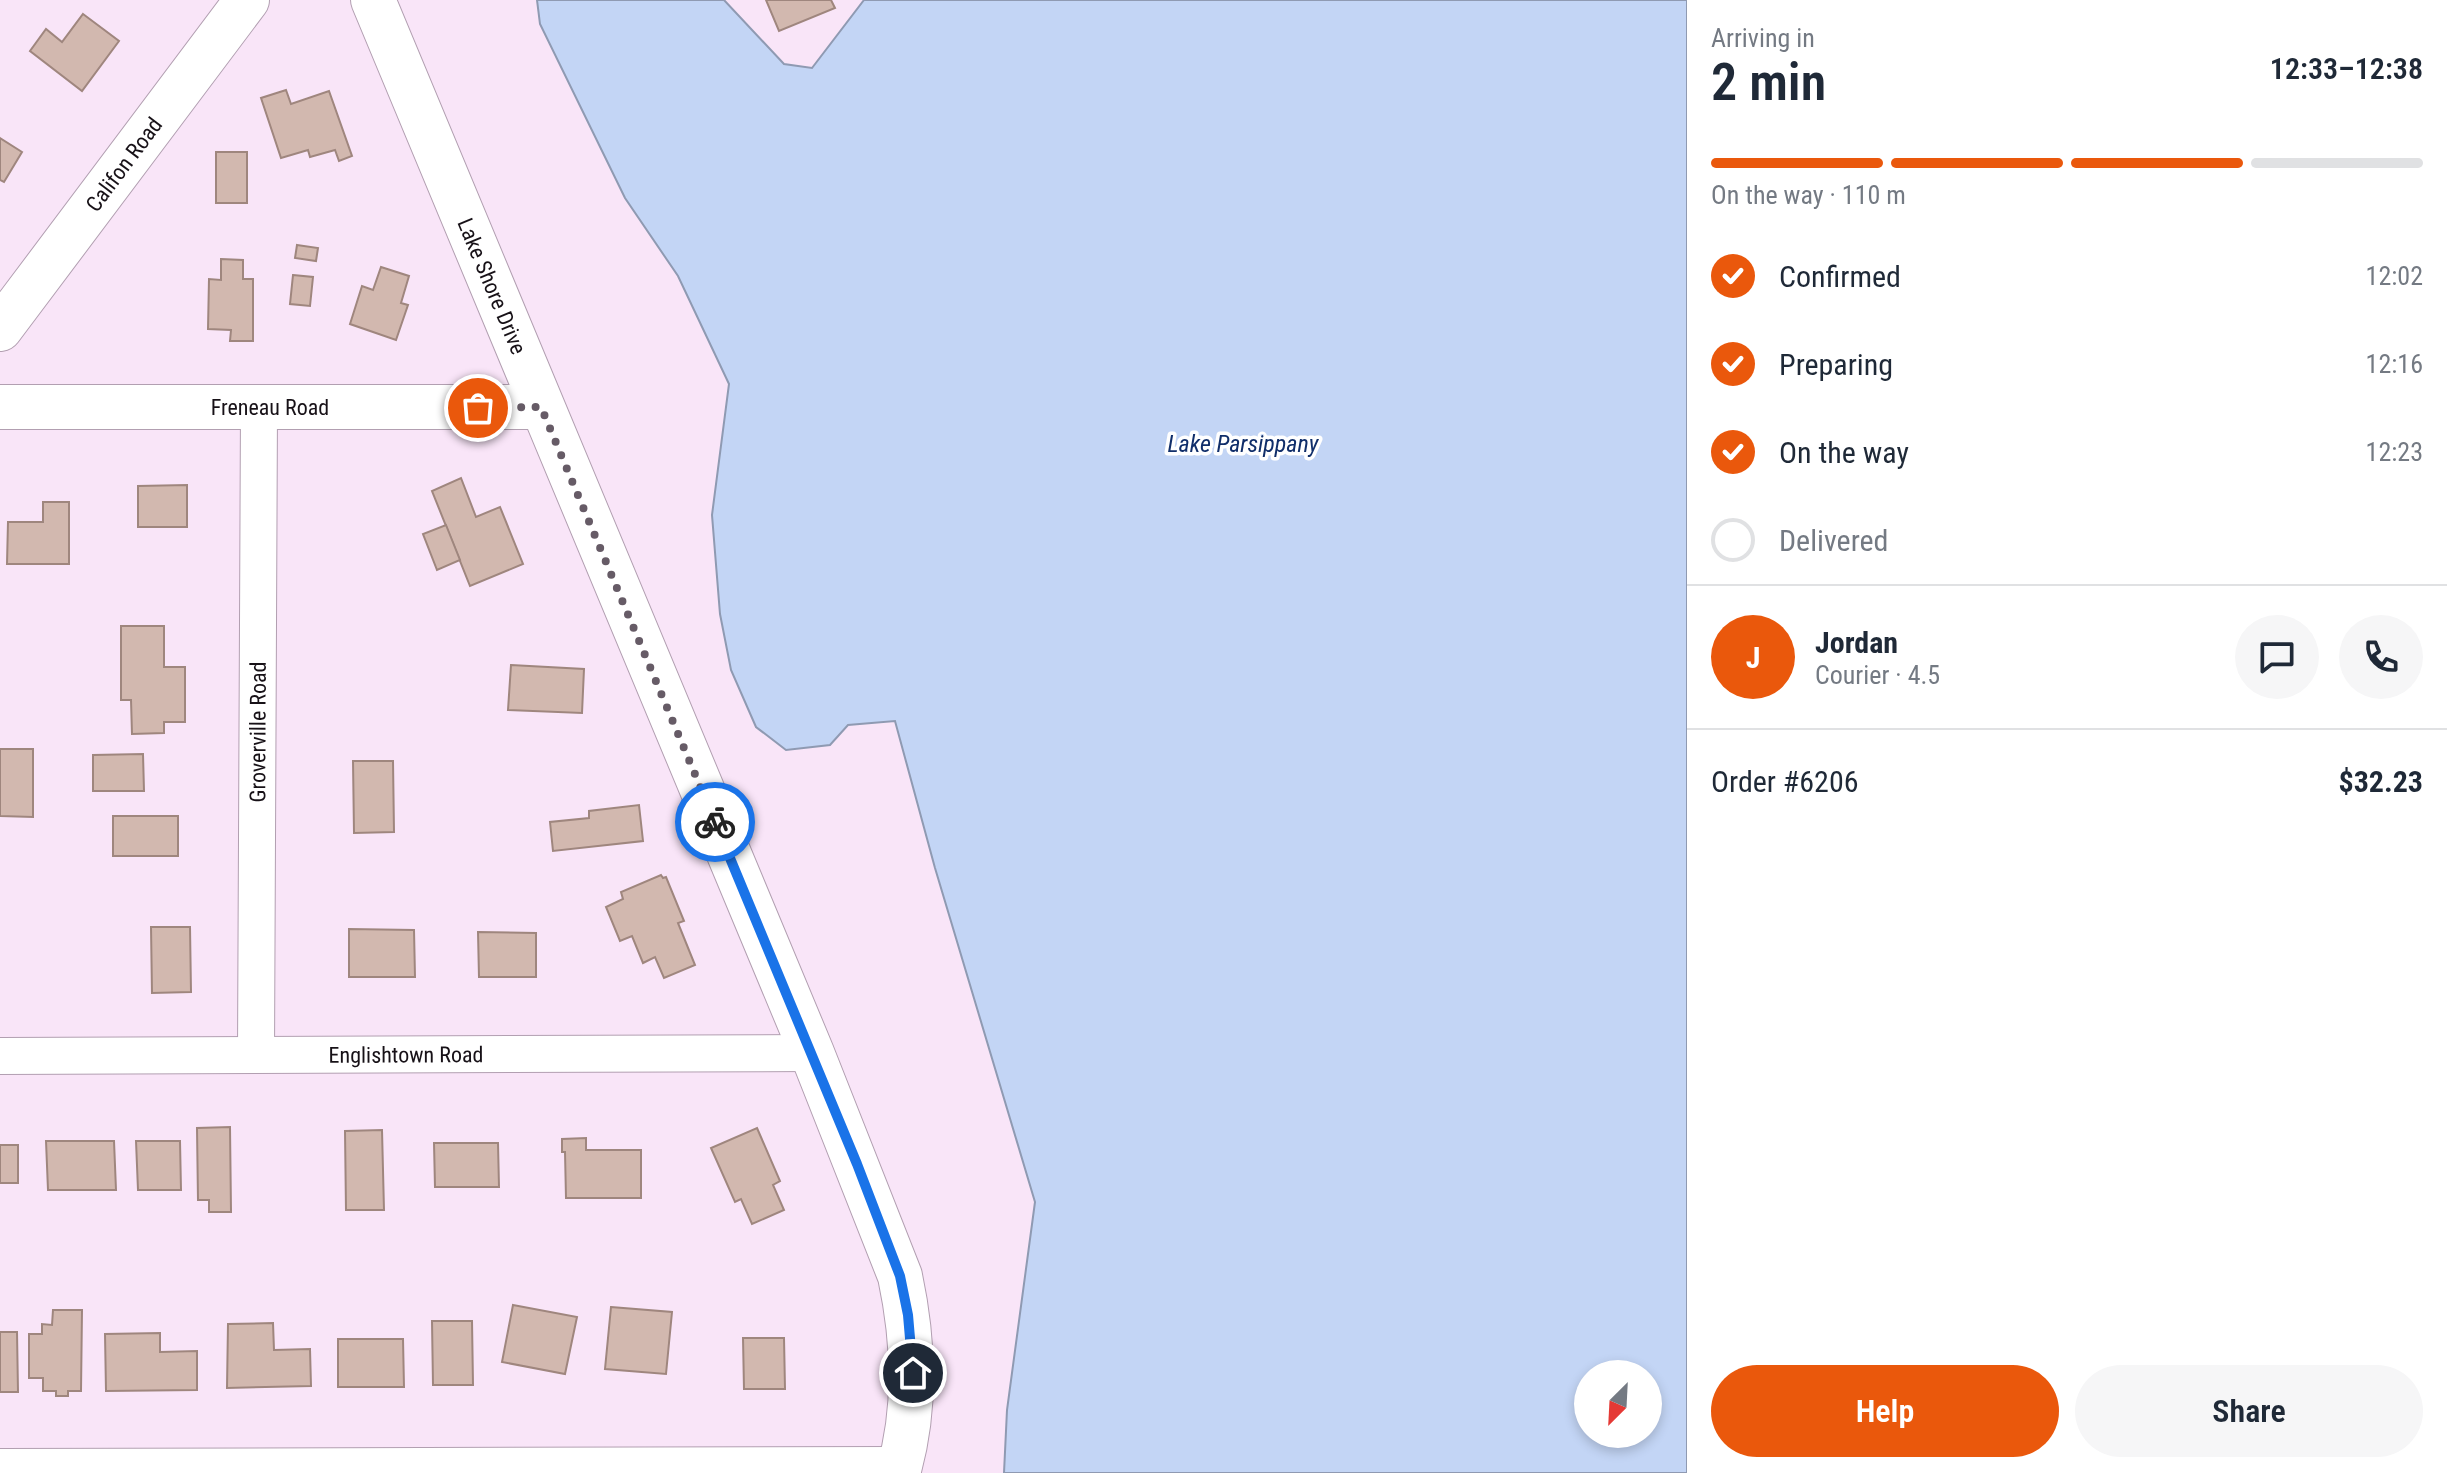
<!DOCTYPE html>
<html lang="en">
<head>
<meta charset="utf-8">
<style>
	body { margin:0; font-family:"Roboto Condensed",sans-serif; background:#f6f6f7; color:#1f2937; height:100vh; display:flex; flex-direction:column; font-size:30px; white-space:nowrap }
	* { box-sizing:border-box; margin:0 }
	p { font-size:26px; color:#747a83 }
	.icon { flex:none; width:44px; height:44px; fill:none; stroke:currentColor; stroke-width:2; stroke-linecap:round; stroke-linejoin:round }
	.map { position:relative; flex:1; overflow:hidden }
	.details { display:flex; flex-direction:column; background:#fff; width:760px }
	.details>* { flex:none }
	.needle { width:52px; rotate:204deg }
	.controls { position:absolute; left:1574px; top:1360px; display:grid; gap:16px }
	.controls a { display:grid; place-items:center; width:88px; height:88px; border-radius:50%; background:#fff; box-shadow:0 4px 12px #0003; font-size:40px }
	.pin { position:absolute; display:grid; place-items:center; width:68px; height:68px; color:#fff; margin:-34px; border:4px solid #fff; border-radius:50%; box-shadow:0 2px 8px #0007 }
	.courier { position:absolute; display:grid; place-items:center; width:80px; height:80px; margin:-40px; border:6px solid #1a73e8; border-radius:50%; background:#fff; color:#222; box-shadow:0 2px 10px #0007 }
	.head em { font-style:normal; font-weight:600 }
	.head div { display:flex; flex-direction:column-reverse }
	.head { display:flex; align-items:center; justify-content:space-between; height:136px; padding:0 24px }
	h1 { font-size:52px; font-weight:600; line-height:60px }
	.bar { display:grid; grid-template-columns:repeat(4,1fr); gap:12px 8px; align-content:center; height:96px; padding:0 24px }
	.bar i { height:10px; border-radius:6px; background:#e0e1e3 }
	.bar .selected { background:#ea580c }
	.bar p { grid-column:span 4 }
	.line { display:flex; align-items:center; gap:20px; padding:0 24px; border-top:2px solid #e0e1e3 }
	.line div { flex:1 }
	.round { display:grid; place-items:center; flex:none; width:84px; height:84px; border-radius:42px; background:#f6f6f7 }
	ol { padding:0 24px; list-style:none }
	li { display:flex; align-items:center; gap:24px; height:88px }
	li p { margin-inline-start:auto }
	li .icon { padding:8px; border-radius:50%; background:#ea580c; color:#fff; stroke-width:4 }
	li:last-child { color:#747a83 }
	li i { width:44px; height:44px; border:4px solid #e0e1e3; border-radius:50% }
	.primary-button { display:flex; gap:16px; margin-top:auto; padding:16px 24px }
	.primary-button a { flex:1; height:92px; border-radius:48px; background:#ea580c; color:#fff; font-size:32px; font-weight:600; line-height:92px; text-align:center }
	.primary-button a+a { background:#f6f6f7; color:#1f2937 }
	main { display:flex; flex:1; min-height:0 }
	.map>svg:first-child { display:block }
</style>
</head>
<body>
<main>
<div class="map">
<svg width="1687" height="1473" viewBox="0 0 1687 1473">
	<rect width="100%" height="100%" fill="#f9e5f8"/>
	<path fill="#c3d5f5" stroke="#8f9ab2" stroke-width="2" fill-rule="evenodd" d="M537,0H724L784,64L812,68L864,0H1687V1473H1004L1007,1410L1035,1202L935,868L895,721L848,725L830,745L786,750L756,727L731,670L720,614L712,515L729,384L678,276L625,198L540,24ZM1588,1374H1648V1434H1588Z"/>
	<g fill="#d2b8af" stroke="#9f867e" stroke-width="2">
		<path d="M766,0H831L835,8L779,31Z"/>
		<path d="M83,14L119,41L82,91L30,51L46,29L62,42Z"/>
		<path d="M286,90L291,104L329,91L352,156L339,161L335,150L310,157L308,150L281,158L261,98Z"/>
		<path d="M0,138L22,152L4,182L0,180Z"/>
		<rect x="216" y="152" width="31" height="51"/>
		<path d="M297,245L318,248L316,261L295,258Z"/>
		<path d="M221,259L243,260V279H253V341H230L231,330L208,329L209,279L221,280Z"/>
		<path d="M381,267L409,276L401,303L408,305L396,340L350,324L362,286L373,290Z"/>
		<path d="M293,275L313,277L310,306L290,304Z"/>
		<path d="M461,478L476,517L500,507L523,564L470,586L432,491Z"/>
		<path d="M187,485V527H138V486Z"/>
		<path d="M43,502H69V564H7L8,522H43Z"/>
		<path d="M446,525L460,560L437,570L423,534Z"/>
		<path d="M121,626H164V667H185V722H164V733L132,734L131,700H121Z"/>
		<path d="M511,665L584,669L582,713L508,710Z"/>
		<path d="M0,749H33V817L0,816Z"/>
		<path d="M143,754L144,791H93V755Z"/>
		<path d="M353,761H393L394,832L354,833Z"/>
		<path d="M639,805L643,841L553,851L550,822L589,818V811Z"/>
		<rect x="113" y="816" width="65" height="40"/>
		<path d="M661,875L663,878L666,877L684,921L678,923L695,965L664,978L655,957L643,963L632,936L620,941L606,907L623,899L621,892Z"/>
		<path d="M151,927H190L191,992L152,993Z"/>
		<path d="M349,929L414,930L415,977H349Z"/>
		<path d="M478,932L536,933V977H479Z"/>
		<path d="M230,1127L231,1212H209V1200H198L197,1128Z"/>
		<path d="M757,1128L780,1181L773,1185L784,1210L752,1224L741,1199L735,1202L711,1148Z"/>
		<path d="M382,1130L384,1210H346L345,1131Z"/>
		<path d="M586,1138V1150H641V1198H566L565,1152H562V1139Z"/>
		<path d="M46,1141H114L116,1190H48Z"/>
		<path d="M136,1141H180L181,1190H138Z"/>
		<path d="M434,1143H498L499,1187H435Z"/>
		<rect x="0" y="1145" width="18" height="38"/>
		<path d="M513,1305L577,1317L565,1374L502,1362Z"/>
		<path d="M611,1307L672,1312L666,1374L605,1369Z"/>
		<path d="M53,1310H82L81,1391H68V1396H56V1391H43V1378H29V1334H42V1324L52,1325Z"/>
		<path d="M432,1321H472L473,1385H433Z"/>
		<path d="M273,1323L274,1350L310,1349L311,1386L227,1388L228,1324Z"/>
		<path d="M0,1332H17L18,1392H0Z"/>
		<path d="M160,1333V1352L197,1351V1390L106,1391L105,1334Z"/>
		<path d="M743,1338H784L785,1389H744Z"/>
		<path d="M338,1339H403L404,1387H338Z"/>
	</g>
	<g fill="none" stroke-linecap="round" stroke-linejoin="round">
		<defs>
			<g id="minor">
				<path id="s1" d="M256,1054L259,409"/>
				<path id="s2" d="M0,1056L812,1053"/>
				<path d="M0,1467L901,1465"/>
			</g>
			<g id="tertiary">
				<path id="s3" d="M373,0L812,1053L900,1276C914,1342 917,1408 898,1473"/>
				<path id="s4" d="M0,329L247,0"/>
				<path id="s5" d="M0,407H541"/>
			</g>
		</defs>
		<use href="#minor" stroke="#b29fb1" stroke-width="38"/>
		<use href="#tertiary" stroke="#b29fb1" stroke-width="46"/>
		<use href="#minor" stroke="#fff" stroke-width="36"/>
		<use href="#tertiary" stroke="#fff" stroke-width="44"/>
	</g>
	<g fill="none" stroke-linecap="round" stroke-linejoin="round">
		<path stroke="#665b66" stroke-width="8" stroke-dasharray="0 14.4" d="M478,408L541,407L715,822"/>
		<path stroke="#1a73e8" stroke-width="10" d="M715,822L857,1164L900,1276L908,1315L913,1373"/>
	</g>
	<g text-anchor="middle" dominant-baseline="central" stroke-width="7" stroke-linejoin="round" paint-order="stroke">
		<g font-size="22" fill="#171117" stroke="#fff">
			<text stroke="none"><textPath href="#s4" startOffset="206">Califon Road</textPath></text>
			<text stroke="none"><textPath href="#s3" startOffset="310">Lake Shore Drive</textPath></text>
			<text stroke="none"><textPath href="#s5" startOffset="270">Freneau Road</textPath></text>
			<text stroke="none"><textPath href="#s1" startOffset="322">Groverville Road</textPath></text>
			<text stroke="none"><textPath href="#s2" startOffset="406">Englishtown Road</textPath></text>
		</g>
		<g font-size="24" font-style="italic" fill="#102e6a" stroke="#fff">
			<text x="1243" y="444">Lake Parsippany</text>
		</g>
	</g>
</svg>
<div class="controls">
<a><svg class="needle" viewBox="-14 -14 28 28"><path d="M0-13l5 13h-10z" fill="#e53935"/><path d="M0 13l5-13h-10z" fill="#747a83"/></svg></a>
</div>
<div class="pin" style="left:478px;top:408px;background:#ea580c"><svg class="icon" aria-label="bag" viewBox="0 0 24 24"><path d="M5 8h14l-1 12H6zM9 8a3 3 0 0 1 6 0"/></svg></div>
<div class="pin" style="left:913px;top:1373px;background:#1f2937"><svg class="icon" aria-label="home" viewBox="0 0 24 24"><path d="M3 11l9-7 9 7M6 9v11h12V9"/></svg></div>
<div class="courier" style="left:715px;top:822px"><svg class="icon" aria-label="bike" viewBox="0 0 24 24"><circle cx="6" cy="16" r="4"/><circle cx="18" cy="16" r="4"/><path d="M6 16l4-8h5l3 8M10 8l3 8H6M13 5h3"/></svg></div>
</div>
<section class="details">
<div class="head"><div><h1>2 min</h1><p>Arriving in</p></div><em>12:33–12:38</em></div>
<div class="bar"><i class="selected"></i><i class="selected"></i><i class="selected"></i><i></i><p>On the way · 110 m</p></div>
<ol>
<li><svg class="icon" aria-label="check" viewBox="0 0 24 24"><path d="M5 12l5 5 9-10"/></svg>Confirmed<p>12:02</p></li>
<li><svg class="icon" aria-label="check" viewBox="0 0 24 24"><path d="M5 12l5 5 9-10"/></svg>Preparing<p>12:16</p></li>
<li><svg class="icon" aria-label="check" viewBox="0 0 24 24"><path d="M5 12l5 5 9-10"/></svg>On the way<p>12:23</p></li>
<li><i></i>Delivered</li>
</ol>
<div class="line" style="height:144px"><b class="round" style="background:#ea580c;color:#fff">J</b><div><b>Jordan</b><p>Courier · 4.5</p></div><a class="round"><svg class="icon" aria-label="chat" viewBox="0 0 24 24"><path d="M4 5h16v11H9l-5 4z"/></svg></a><a class="round"><svg class="icon" aria-label="phone" viewBox="0 0 24 24"><path d="M5 4h4l2 5-3 2q2 4 5 5l2-3 5 2v4C11 20 4 13 5 4z"/></svg></a></div>
<div class="line" style="height:104px"><div>Order #6206</div><b>$32.23</b></div>
<div class="primary-button"><a>Help</a><a>Share</a></div>
</section>
</main>
</body>
</html>
